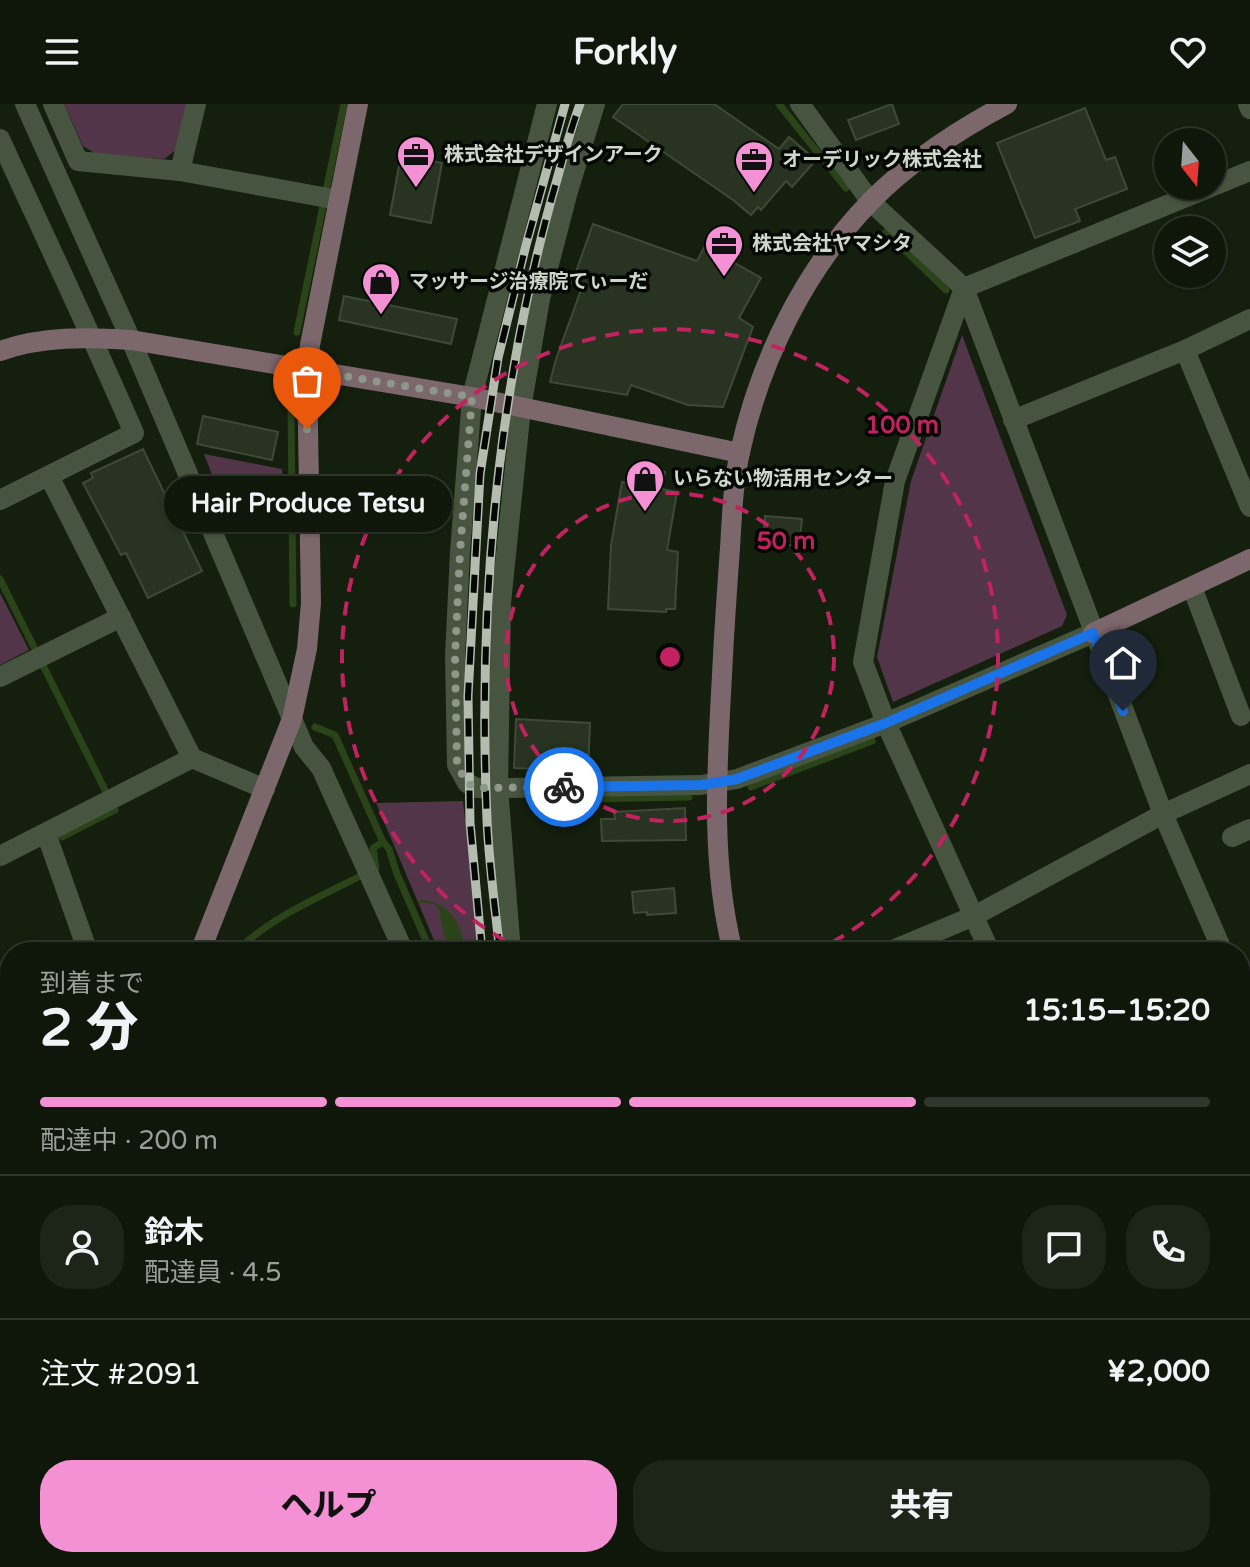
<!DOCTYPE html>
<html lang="ja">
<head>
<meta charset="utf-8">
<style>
	body { margin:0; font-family:"Varela Round","Noto Sans JP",sans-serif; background:#1d2418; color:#f1f3f6; height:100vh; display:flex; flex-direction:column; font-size:30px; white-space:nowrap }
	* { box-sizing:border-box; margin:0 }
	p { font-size:26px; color:#9b9f9c }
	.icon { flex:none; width:44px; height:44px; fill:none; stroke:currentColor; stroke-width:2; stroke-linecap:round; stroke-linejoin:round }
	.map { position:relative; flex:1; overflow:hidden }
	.panel { position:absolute; left:0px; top:838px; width:1250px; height:626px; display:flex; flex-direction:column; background:#0f170a; border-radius:32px 32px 0 0; box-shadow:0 2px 6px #0004,0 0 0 2px #2f362b }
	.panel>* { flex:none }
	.needle { width:52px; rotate:163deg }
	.tools { position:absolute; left:1154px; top:24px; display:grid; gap:16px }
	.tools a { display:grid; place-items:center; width:72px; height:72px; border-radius:50%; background:#0f170a; box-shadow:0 2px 6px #0004,0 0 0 2px #2f362b; font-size:40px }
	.pin { position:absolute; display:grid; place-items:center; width:68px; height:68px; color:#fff; margin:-82px -34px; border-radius:50% 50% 50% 0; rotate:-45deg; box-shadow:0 0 8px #0007 }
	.pin .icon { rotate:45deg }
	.courier { position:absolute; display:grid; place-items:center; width:80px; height:80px; margin:-40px; border:6px solid #1a73e8; border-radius:50%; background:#fff; color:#222; box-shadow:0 2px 10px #0007 }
	.bubble { position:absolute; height:56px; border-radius:28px; background:#0f170a; box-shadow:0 2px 6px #0004,0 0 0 2px #2f362b; font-size:26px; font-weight:800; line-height:56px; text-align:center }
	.headline em { font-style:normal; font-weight:800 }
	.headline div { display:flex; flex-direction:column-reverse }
	.headline { display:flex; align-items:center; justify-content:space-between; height:136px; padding:0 40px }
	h1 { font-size:52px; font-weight:800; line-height:60px }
	.bar { display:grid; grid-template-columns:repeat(4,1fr); gap:12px 8px; align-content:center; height:96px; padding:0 40px }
	.bar i { height:10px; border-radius:6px; background:#2f362b }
	.bar .selected { background:#f491d4 }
	.bar p { grid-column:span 4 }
	.line { display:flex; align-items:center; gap:20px; padding:0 40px; border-top:2px solid #2f362b }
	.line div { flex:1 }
	.round { display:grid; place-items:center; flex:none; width:84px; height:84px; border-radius:32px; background:#1d2418 }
	.button { display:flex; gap:16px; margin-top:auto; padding:16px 40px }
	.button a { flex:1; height:92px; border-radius:32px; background:#f491d4; color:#111; font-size:32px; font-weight:800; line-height:92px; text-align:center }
	.button a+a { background:#1d2418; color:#f1f3f6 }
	header { display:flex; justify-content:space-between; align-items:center; height:104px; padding:0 40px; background:#0f170a; font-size:36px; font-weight:800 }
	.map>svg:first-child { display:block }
</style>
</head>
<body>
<header><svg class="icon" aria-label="menu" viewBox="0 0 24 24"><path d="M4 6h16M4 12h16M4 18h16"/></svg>Forkly<svg class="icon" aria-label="heart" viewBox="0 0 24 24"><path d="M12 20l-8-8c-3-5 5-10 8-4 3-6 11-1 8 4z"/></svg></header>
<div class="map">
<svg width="1250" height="1463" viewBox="0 0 1250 1463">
	<rect width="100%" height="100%" fill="#141f0e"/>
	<g fill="#523548">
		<path d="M64,0H186L176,46L164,55L96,50L83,42Z"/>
		<path d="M962,231L1067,511L1062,522L893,598L877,553L911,377Z"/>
		<path d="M204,350L282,365L284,414L229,415Z"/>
		<path d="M0,489L29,546L0,561Z"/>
		<path d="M463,697L479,848H439L376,699Z"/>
	</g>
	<path fill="#2a4319" d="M422,796C451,799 463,821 465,848H458L444,832L439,805L434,800L416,798Z"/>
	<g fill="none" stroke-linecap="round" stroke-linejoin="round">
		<g stroke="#2a4319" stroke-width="7">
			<path d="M779,0L846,84"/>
			<path d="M886,128L946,186"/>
			<path d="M297,228L344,0"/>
			<path d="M291,303L293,500"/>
			<path d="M0,475L115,706L62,733"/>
			<path d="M315,623L335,631L383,738L389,745L397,770L431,848"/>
			<path d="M751,683L872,637"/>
			<path d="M531,696L689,693"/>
			<path d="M235,848C276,809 327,790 376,764L373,744L383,738"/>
			<path d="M0,1028L10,1022"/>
		</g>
	</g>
	<g fill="#283321" stroke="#3e4a37" stroke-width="2">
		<path d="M623,0H714L779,45L789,33L816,56L792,83L786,77L761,106L758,103L751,111L733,96L613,13Z"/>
		<path d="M892,0L899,20L856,36L848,16Z"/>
		<path d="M1085,4L1106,56L1115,53L1127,85L1075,105L1080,117L1035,134L997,39Z"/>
		<path d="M401,51L442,59L431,119L390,111Z"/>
		<path d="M593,120L697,157L705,142L761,174L739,214L753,223L723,303L688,301L631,281L627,291L550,278L556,255L582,183L572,179Z"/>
		<path d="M344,192L457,215L451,240L339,216Z"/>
		<path d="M203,312L278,328L272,356L197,340Z"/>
		<path d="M143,345L202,467L148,494L126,449L121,451L83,379L93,374L91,369Z"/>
		<path d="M637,362L665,368L662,385L677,388L667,446L678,448L675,505H666V508L608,505L611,441L622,378L634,380Z"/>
		<path d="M765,412L802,415L799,442L763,439Z"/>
		<path d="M516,615L590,619L588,667L514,664Z"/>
		<path d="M685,704L686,736L602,737L601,715H615L614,708Z"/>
		<path d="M674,784L676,809L647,811V808L634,809L632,788Z"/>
	</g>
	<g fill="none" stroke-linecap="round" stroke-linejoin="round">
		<g stroke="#475440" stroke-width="20">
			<path d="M25,0L131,236L304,643L321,664L404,848"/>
			<path d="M53,0L78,57L180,67L339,96"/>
			<path d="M547,0L472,293L460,448L455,552L457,661L467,679L477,684H507L701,681L737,675L886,619L1093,529"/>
			<path d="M800,0L871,98L964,184L1163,710L1223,848"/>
			<path d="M1248,0L1250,5"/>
			<path d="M0,35C45,133 91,230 134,329L0,396"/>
			<path d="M180,67L196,0"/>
			<path d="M1185,246L1250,403"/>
			<path d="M1013,316L1185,246L1250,215"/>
			<path d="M49,372L192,654L265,685"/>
			<path d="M1192,483L1241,612"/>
			<path d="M0,573L121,513"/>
			<path d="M46,729L88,848"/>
			<path d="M1232,733L1250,725"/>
			<path d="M0,752L192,654"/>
			<path d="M511,848L498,684L501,499L521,304L540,195L568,87L595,0"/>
			<path d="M888,848L974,812L1163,710L1250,670"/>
			<path d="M990,848L886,619L863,558L895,377L964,184L1250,67"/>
			<path d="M1240,886L1250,909"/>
			<path d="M0,959L10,954"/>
			<path d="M1240,1067L1250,1062"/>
			<path d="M0,1184L10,1180"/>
			<path d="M0,1373L10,1370"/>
			<path d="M1240,1401L1250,1424"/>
			<path d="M397,1454L401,1463"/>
			<path d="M629,1454L632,1463"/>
			<path d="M686,1454L690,1463"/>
			<path d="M286,1463L317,1454"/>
		</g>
		<g stroke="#7c676d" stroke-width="20">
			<path d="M0,247C42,232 87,233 131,236L472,293L740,349"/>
			<path d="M1093,529L1250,455"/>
			<path d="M200,848L292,615L307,545L311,499L307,266L310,241L358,0"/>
			<path d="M733,848C710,758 717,663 722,571C724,528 727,486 730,444C732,412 733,379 740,348C760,256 805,165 870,98C909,58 958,26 1007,0"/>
			<path d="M0,1314L10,1338"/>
			<path d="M0,1316L10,1291"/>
			<path d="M0,1405L10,1434"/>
			<path d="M17,1454L20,1463"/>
			<path d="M53,1454L56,1463"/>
			<path d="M902,1454L904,1463"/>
		</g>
		<defs>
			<g id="rail">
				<path d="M482,848L470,719L468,592L480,370L498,254L526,141L565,0"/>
				<path d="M500,848C495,804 489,760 487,716C478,506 496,295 552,93C561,62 569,30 580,0"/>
				<path d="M645,1454L648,1463"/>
				<path d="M663,1454L666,1463"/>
			</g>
		</defs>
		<use href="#rail" stroke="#b3bcaf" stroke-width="9"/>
		<use href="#rail" stroke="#040703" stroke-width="6" stroke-dasharray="18" stroke-linecap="butt"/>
	</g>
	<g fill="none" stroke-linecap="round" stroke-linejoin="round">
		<path stroke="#8e9789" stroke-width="8" stroke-dasharray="0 14.4" d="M307,325V266L472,293L460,448L455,552L457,661L467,679L477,684L564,683"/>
		<path stroke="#1a73e8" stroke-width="10" d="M564,683L701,681L737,675L886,619L1093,529L1123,607"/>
	</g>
	<g fill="none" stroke="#c32261" stroke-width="4" stroke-dasharray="14 10">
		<circle cx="670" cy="553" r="164"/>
		<path d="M526 848A328 328 0 1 1 814 848"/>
	</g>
	<defs>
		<symbol id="office-pin" viewBox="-11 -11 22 30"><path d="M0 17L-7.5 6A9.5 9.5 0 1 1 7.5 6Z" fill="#f491d4" stroke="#040703"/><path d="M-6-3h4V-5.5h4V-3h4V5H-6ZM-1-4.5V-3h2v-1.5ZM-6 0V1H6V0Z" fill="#111"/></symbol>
		<symbol id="shop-pin" viewBox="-11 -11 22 30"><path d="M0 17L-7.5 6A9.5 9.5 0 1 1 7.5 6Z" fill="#f491d4" stroke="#040703"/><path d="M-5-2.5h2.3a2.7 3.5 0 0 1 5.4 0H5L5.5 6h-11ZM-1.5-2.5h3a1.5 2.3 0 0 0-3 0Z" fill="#111"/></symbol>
	</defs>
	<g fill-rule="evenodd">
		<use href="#office-pin" x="394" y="29" width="44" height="60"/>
		<use href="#office-pin" x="732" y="34" width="44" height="60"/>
		<use href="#office-pin" x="702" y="118" width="44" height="60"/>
		<use href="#shop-pin" x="359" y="156" width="44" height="60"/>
		<use href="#shop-pin" x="623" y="353" width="44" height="60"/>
	</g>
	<g text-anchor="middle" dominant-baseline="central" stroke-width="7" stroke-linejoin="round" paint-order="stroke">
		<g font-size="20" font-weight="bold" fill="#cfd7cb" stroke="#040703" text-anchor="start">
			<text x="444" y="51">株式会社デザインアーク</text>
			<text x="782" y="56">オーデリック株式会社</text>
			<text x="752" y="140">株式会社ヤマシタ</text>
			<text x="409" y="178">マッサージ治療院てぃーだ</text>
			<text x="673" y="375">いらない物活用センター</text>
		</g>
	</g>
	<circle cx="670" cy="553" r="12" fill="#c32261" stroke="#040703" stroke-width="4"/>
	<g font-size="24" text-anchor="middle" font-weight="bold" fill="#c32261" stroke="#040703" stroke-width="7" stroke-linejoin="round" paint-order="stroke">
		<text x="902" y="329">100 m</text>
		<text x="786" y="445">50 m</text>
	</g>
</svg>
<div class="tools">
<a><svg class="needle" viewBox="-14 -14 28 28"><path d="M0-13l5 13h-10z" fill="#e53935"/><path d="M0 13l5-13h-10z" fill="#9b9f9c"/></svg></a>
<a><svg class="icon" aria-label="layers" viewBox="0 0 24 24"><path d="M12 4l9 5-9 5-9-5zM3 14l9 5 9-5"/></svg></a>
</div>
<div class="pin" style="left:307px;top:325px;background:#ea580c"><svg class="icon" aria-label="bag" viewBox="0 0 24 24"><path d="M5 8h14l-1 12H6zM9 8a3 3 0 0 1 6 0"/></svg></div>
<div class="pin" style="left:1123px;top:607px;background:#1f2937"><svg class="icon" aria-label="home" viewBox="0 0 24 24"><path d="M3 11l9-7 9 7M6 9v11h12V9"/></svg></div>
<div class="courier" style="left:564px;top:683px"><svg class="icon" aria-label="bike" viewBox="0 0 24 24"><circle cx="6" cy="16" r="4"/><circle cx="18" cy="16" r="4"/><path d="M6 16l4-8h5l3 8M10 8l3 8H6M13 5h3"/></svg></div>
<div class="bubble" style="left:164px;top:372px;width:288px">Hair Produce Tetsu</div>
<section class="panel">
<div class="headline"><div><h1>2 分</h1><p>到着まで</p></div><em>15:15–15:20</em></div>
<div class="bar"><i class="selected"></i><i class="selected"></i><i class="selected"></i><i></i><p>配達中 · 200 m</p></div>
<div class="line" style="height:144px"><a class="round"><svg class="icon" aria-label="person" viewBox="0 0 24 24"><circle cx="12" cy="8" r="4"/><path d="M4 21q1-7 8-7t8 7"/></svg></a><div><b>鈴木</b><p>配達員 · 4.5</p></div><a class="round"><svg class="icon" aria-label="chat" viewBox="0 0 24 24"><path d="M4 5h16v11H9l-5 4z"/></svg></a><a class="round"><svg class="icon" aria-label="phone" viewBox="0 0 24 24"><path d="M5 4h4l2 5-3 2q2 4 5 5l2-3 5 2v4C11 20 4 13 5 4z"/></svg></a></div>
<div class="line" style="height:104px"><div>注文 #2091</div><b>¥2,000</b></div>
<div class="button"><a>ヘルプ</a><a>共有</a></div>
</section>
</div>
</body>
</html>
